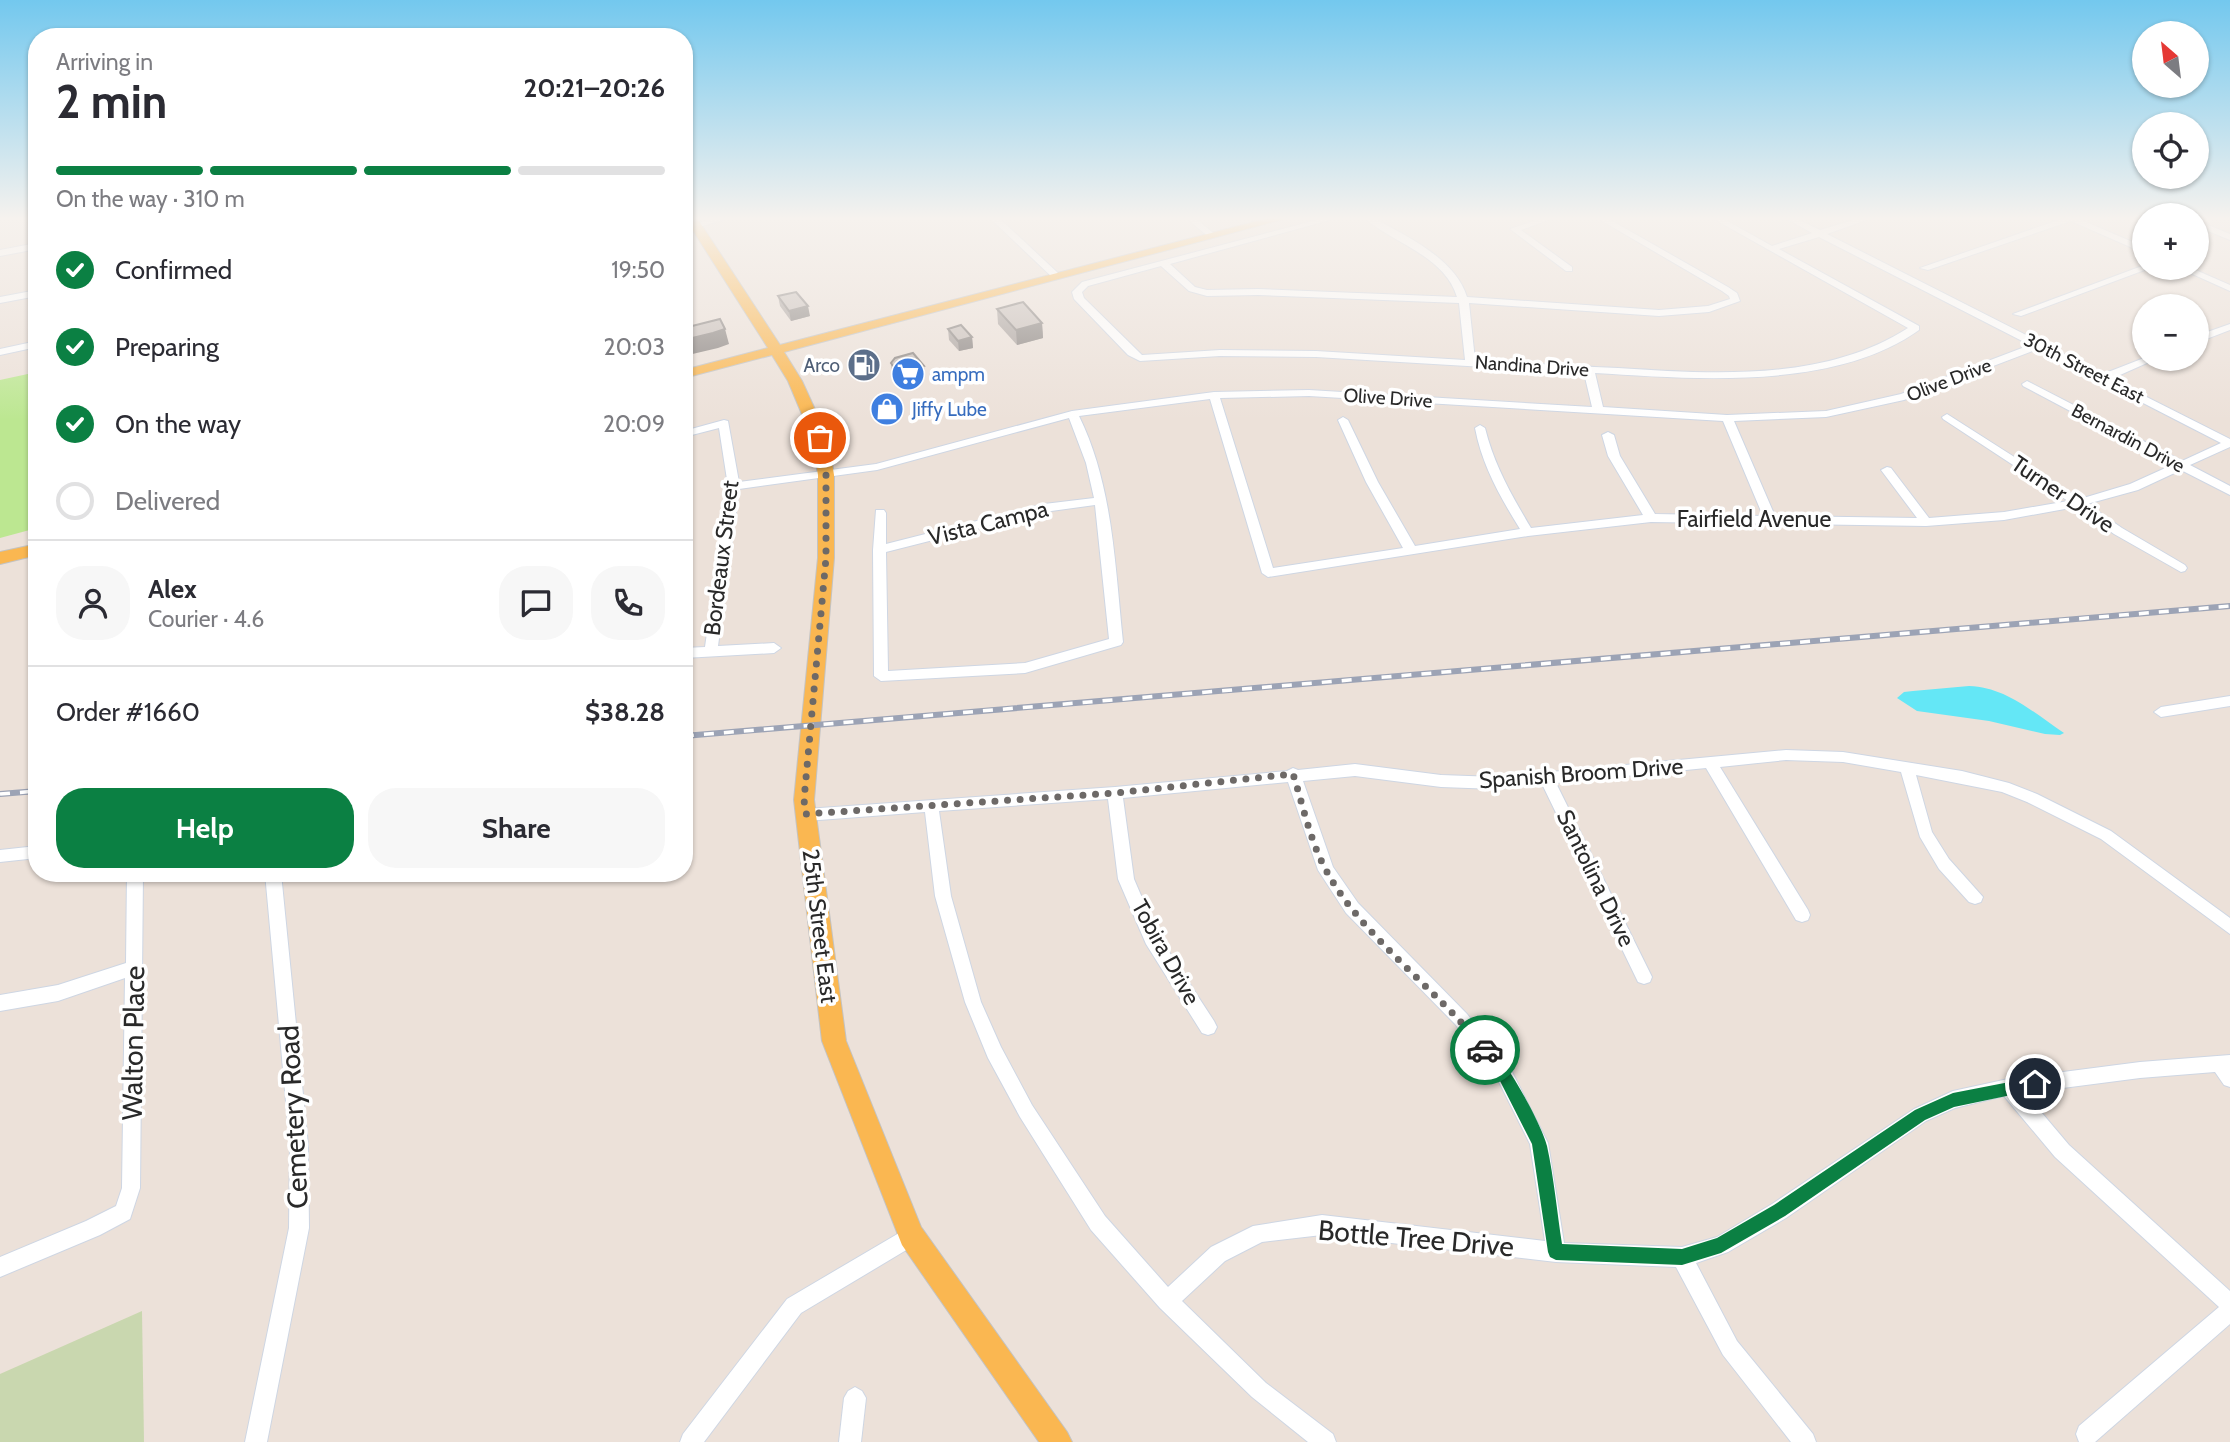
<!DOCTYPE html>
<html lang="en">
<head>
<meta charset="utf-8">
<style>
	body { margin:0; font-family:Cabin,sans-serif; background:#f7f7f7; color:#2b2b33; height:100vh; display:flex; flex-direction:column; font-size:26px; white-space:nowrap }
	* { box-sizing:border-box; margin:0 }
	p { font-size:23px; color:#7c7c81 }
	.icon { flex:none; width:38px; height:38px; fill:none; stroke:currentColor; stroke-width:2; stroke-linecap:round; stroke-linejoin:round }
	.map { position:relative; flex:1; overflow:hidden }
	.details { position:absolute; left:28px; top:28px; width:665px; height:854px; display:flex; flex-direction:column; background:#fff; border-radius:28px; box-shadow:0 2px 5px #0004 }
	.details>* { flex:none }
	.needle { width:46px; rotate:332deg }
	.fabs { position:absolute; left:2132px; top:21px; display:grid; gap:14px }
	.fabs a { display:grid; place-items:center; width:77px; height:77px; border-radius:50%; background:#fff; box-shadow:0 2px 5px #0004; font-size:35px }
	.pin { position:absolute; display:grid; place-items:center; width:60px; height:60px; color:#fff; margin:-30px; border:4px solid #fff; border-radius:50%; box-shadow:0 2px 7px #0007 }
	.courier { position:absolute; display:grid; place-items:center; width:70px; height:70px; margin:-35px; border:5px solid #0b8043; border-radius:50%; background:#fff; color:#222; box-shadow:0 2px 9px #0007 }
	.headline em { font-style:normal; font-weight:800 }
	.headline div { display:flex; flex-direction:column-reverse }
	.headline { display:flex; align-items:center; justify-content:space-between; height:119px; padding:0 28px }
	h1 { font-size:46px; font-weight:800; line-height:52px }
	.bar { display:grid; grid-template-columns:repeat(4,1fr); gap:10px 7px; align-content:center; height:84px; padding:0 28px }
	.bar i { height:9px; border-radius:5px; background:#e1e1e2 }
	.bar .selected { background:#0b8043 }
	.bar p { grid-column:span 4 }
	.line { display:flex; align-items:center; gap:18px; padding:0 28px; border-top:2px solid #e1e1e2 }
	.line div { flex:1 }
	.round { display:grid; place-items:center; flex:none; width:74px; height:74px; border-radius:28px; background:#f7f7f7 }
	ol { padding:0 28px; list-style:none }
	li { display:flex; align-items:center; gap:21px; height:77px }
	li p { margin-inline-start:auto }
	li .icon { padding:7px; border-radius:50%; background:#0b8043; color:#fff; stroke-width:4 }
	li:last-child { color:#7c7c81 }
	li i { width:38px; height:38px; border:4px solid #e1e1e2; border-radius:50% }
	.button { display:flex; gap:14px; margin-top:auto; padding:14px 28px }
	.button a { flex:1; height:80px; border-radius:28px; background:#0b8043; color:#fff; font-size:28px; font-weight:800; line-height:80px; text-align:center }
	.button a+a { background:#f7f7f7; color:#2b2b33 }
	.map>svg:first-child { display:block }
</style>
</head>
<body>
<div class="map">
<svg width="2230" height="1442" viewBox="0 0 2230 1442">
	<rect width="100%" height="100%" fill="#ece1d9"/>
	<path fill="#bce791" d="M37,372V528L0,538V380Z"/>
	<path fill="#c9d7af" d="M142,1311L144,1442H0V1374Z"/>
	<path fill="#64e7f6" d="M1969,686C2006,687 2034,713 2064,733L2060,735L2045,734L1989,721L1917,711L1897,698L1904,692L1913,691Z"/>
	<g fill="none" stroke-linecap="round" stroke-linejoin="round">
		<defs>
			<g id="minor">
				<path d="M715,218H729L696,228L692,225Z"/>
				<path d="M990,218H999L1059,274V278H1053Z"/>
				<path d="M1186,218H1195L1217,236L1210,238Z"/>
				<path d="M1324,218H1337L1170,264L1195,287L1207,290L1258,289L1457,297C1445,256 1393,243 1364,218H1374C1407,237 1455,258 1467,297L1659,310L1708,306L1730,299L1729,296L1722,291L1597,218H1607L1728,287L1737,293L1740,301L1709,312L1659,316L1469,303L1475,360C1523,363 1570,366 1618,368C1713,374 1824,382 1908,328L1712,218H1722L1772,246L1812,233L1785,218H1795L1820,230L1860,218H1872L1827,234L2103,374L2144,358L2156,359L2111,379L2230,439V447L2190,465L2230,486V495L2181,470L2138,490L2087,504L2122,528L2185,565L2187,568L2185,571L2181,572L2114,534L2076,507L2004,520L1926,526L1651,522L1528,536L1268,577L1262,573L1210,399L1079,416C1113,485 1115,566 1123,642L1121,645L1025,673L881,681L874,676L873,550L876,510H884L886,513V544L1044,504L1094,498L1086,463L1069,418L877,470L739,489L718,646L774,643L781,648L774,653L684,658V648L705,647L728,486L719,428L684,437V431L724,420L728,421L739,482L876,464L1072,411L1214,392L1309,390L1592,407L1584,373L1316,357L1220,356L1140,361L1128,355L1074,299L1072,292L1082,282ZM1819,237L2030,345L1901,394L1826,411L1727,415L1603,407L1595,373C1693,379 1834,391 1919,330V326L1779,249ZM1161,266L1189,291L1207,296L1258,295L1459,303L1465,360L1316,351L1220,350L1142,355L1084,298L1082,292L1088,286ZM2038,349L2221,443L2182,461L2027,381L2022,384L2023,386L2172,465L2130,484L2080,499L1947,414L1942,417L1943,419L2068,501L2004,512L1929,518L1891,468L1887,467L1881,470L1917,518L1775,516L1734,421L1826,417L1904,400ZM1309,396L1723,421L1763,516L1655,514L1620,456L1614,435L1608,432L1602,435L1608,456L1643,515L1531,528C1512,496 1494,465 1485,428L1480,425L1475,428C1482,465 1500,497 1520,529L1415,546L1378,482L1348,420L1343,417L1338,420L1366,482L1403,548L1273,568L1220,398ZM1095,505L1109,639L1025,663L888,671L886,552L1044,512Z"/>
				<path d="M1542,218H1554L1521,230L1572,267V271H1566L1510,229Z"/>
				<path d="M2064,218H2077L2144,247V253L2071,221L1928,270L1920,268Z"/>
				<path d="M2196,220L2230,234V240L2196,226Z"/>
				<path d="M37,243V249L0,256V250Z"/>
				<path d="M2142,266L2150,268L2021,316L2013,314Z"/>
				<path d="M2179,268H2191L2230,285V291Z"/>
				<path d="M37,290V296L0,303V297Z"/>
				<path d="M2230,324V330L2196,343V336Z"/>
				<path d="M37,341V347L0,355V349Z"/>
				<path d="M2230,696V706L2161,717L2154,712L2161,707Z"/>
				<path d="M1786,750L1843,752L1962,771L2009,783L2037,794L2111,831L2230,918V934L2101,839L2027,802L2002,792L1916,775L1932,832L1949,859L1983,897L1981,902L1975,904L1969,902L1939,869L1920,837L1901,772L1843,762L1786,760L1720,767L1808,910L1810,915L1808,920L1802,922L1796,920L1706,768L1556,783L1652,977L1650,982L1644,984L1638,982L1542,784L1496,789L1441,787L1355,776L1303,781L1333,867L1358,903L1467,1014L1510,1068L1548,1143L1564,1243L1682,1247L1717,1237L1772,1204L1914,1109L1953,1091L2008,1079L2140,1062L2230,1055V1087L2224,1085L2215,1072L2140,1078L2025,1093L2069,1145L2230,1291V1324L2095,1442H2079L2076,1434L2079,1426L2219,1307L2055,1157L2004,1096L1955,1108L1926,1121L1786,1218L1728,1252L1696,1263L1737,1341L1813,1434L1816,1442H1791L1723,1355L1676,1267L1556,1262L1322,1235L1262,1242L1225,1261L1182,1301L1266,1383L1333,1434L1336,1442H1308L1252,1397L1160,1308L1091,1230L1020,1117L988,1058L965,1002L935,896L925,812L806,821L801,819L799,815L801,811L806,809L1115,787L1287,771L1293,768L1298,770L1355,764L1441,775L1496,777ZM1288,782L1318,870L1346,913L1455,1024L1498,1080L1530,1144L1545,1241L1322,1215L1253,1226L1211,1247L1168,1287L1105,1216L1032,1105L1001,1047L981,1002L951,896L939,811L1108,799L1118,879L1146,944L1202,1033L1208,1035L1214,1033L1217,1027L1214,1021L1158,935L1134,879L1123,798Z"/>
				<path d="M37,846V858L0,862V850Z"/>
				<path d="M127,873H143L140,1188L130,1219L100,1235L0,1277V1257L86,1221L116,1206L122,1188L125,978L58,1001L0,1011V995L58,985L126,963Z"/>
				<path d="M265,873H281L308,1145L309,1228L267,1442H245L289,1228L290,1145Z"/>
				<path d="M911,1226L918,1229L921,1236L918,1243L801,1313L704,1442H680L683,1434L787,1299Z"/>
				<path d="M855,1387L862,1391L866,1398L861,1442H839L844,1398L848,1391Z"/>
			</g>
			<g id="major">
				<path d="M685,218H697L780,345L1269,218H1288L784,352L802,381L828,438L834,475V558L814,800L846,1041L921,1227L1067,1432L1072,1442H1039L902,1245L822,1041L794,800L818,558V475L812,438L788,381L772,355L684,378V370L768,348Z"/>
				<path d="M37,544V555L0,564V552Z"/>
			</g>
		</defs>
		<use href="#minor" stroke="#ced6e3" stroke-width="2"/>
		<use href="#major" stroke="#c3c3c3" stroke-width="2"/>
		<use href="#minor" fill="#fff" fill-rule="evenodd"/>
		<use href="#major" fill="#fab751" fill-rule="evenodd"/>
		<defs>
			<g id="rail">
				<path d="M684,736L2230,606"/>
				<path d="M0,794L37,791"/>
			</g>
		</defs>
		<use href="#rail" stroke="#9ca3b5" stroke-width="6"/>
		<use href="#rail" stroke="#fff" stroke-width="3.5" stroke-dasharray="10" stroke-linecap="butt"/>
	</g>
	<g fill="#aba39f">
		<path d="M778,296L810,316L791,321L780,306Z"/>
		<path d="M997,309L1042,323L1043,338L1017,345L998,324Z"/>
		<path d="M948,329L972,337L973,348L959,351L949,340Z"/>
		<path d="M891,363L925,377L900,383L892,373Z"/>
	</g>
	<g fill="#8b8582">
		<path d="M808,306L810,316L791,321L789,311Z"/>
		<path d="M1042,323L1043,338L1017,345L1016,330Z"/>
		<path d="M725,329L729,344L718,348L684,356V340Z"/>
		<path d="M972,337L973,348L959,351L958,341Z"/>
		<path d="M924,366L925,377L900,383L898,373Z"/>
	</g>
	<g fill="#c7beb9" stroke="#8b8582" stroke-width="2">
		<path d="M796,292L808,306L789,311L778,296Z"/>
		<path d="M1023,302L1042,323L1016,330L997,309Z"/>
		<path d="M720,319L725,329L713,333L684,340V328Z"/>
		<path d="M961,325L972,337L958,341L948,329Z"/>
		<path d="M913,353L924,366L898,373L891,363L895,358Z"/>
	</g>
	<linearGradient id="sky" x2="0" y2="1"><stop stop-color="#73c8ee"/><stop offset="0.52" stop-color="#f6f2ee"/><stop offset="1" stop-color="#f6f2ee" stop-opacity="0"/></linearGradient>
	<rect width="2230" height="420" fill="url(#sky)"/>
	<path fill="#0b8043" d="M1485,1044C1502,1050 1543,1127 1547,1146C1554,1178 1557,1212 1562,1244L1682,1249L1717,1238L1774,1205L1915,1110L1953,1093L2035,1077L2042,1084L2035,1090L1954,1107L1925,1120L1785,1216L1721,1253L1682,1265L1556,1260L1550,1257L1548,1252L1532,1144L1499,1079L1480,1055L1478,1050Z"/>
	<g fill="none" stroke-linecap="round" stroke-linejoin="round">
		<path stroke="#6d6967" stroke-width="7" stroke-dasharray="0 12.6" d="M820,438L826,475V558L804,800L806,814L1115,793L1293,774C1303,805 1310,841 1326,870C1360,935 1439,991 1485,1050"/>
	</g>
	<defs>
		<symbol id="fuel-disc" viewBox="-11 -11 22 22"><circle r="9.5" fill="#5c6f8a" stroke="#fff"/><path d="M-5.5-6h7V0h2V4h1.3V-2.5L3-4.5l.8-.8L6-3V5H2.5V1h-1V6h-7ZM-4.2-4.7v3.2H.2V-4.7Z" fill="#fff"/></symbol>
		<symbol id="supermarket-disc" viewBox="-11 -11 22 22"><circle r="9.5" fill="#3f7fe0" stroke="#fff"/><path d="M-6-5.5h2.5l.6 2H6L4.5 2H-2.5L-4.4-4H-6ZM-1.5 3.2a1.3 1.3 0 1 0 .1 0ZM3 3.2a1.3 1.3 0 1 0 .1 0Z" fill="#fff"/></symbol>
		<symbol id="shop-disc" viewBox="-11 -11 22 22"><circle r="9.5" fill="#3f7fe0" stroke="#fff"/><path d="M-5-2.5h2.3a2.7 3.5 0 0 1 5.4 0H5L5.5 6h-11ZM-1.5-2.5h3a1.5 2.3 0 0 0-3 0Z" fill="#fff"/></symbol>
	</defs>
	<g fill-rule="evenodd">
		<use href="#fuel-disc" x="845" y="346" width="38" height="38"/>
		<use href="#supermarket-disc" x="889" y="355" width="38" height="38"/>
		<use href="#shop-disc" x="868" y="390" width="38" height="38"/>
	</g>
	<g text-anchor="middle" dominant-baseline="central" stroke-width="7" stroke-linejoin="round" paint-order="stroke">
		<g font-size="19" fill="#4e5e75" stroke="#fff" text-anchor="end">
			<text x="840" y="365">Arco</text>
		</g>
		<g font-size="19" fill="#292929" stroke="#fff">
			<text transform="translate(1532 366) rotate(4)">Nandina Drive</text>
			<text transform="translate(2084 368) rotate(27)">30th Street East</text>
			<text transform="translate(1949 380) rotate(-21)">Olive Drive</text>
			<text transform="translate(1388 398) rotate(4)">Olive Drive</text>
			<text transform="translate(2128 438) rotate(28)">Bernardin Drive</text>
		</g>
		<g font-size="19" fill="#366cbe" stroke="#fff" text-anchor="start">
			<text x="932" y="374">ampm</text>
			<text x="912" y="409">Jiffy Lube</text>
		</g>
		<g font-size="23" fill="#292929" stroke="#fff">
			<text transform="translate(2063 494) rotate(34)">Turner Drive</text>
			<text x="1754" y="519">Fairfield Avenue</text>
			<text transform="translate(988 523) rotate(-14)">Vista Campa</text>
			<text transform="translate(721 558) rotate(-83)">Bordeaux Street</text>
			<text transform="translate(1581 773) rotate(-4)">Spanish Broom Drive</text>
			<text transform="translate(1596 878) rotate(64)">Santolina Drive</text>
			<text transform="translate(820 926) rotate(83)">25th Street East</text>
			<text transform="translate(1166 952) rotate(61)">Tobira Drive</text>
		</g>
		<g font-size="28" fill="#292929" stroke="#fff">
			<text transform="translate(133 1043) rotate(-89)">Walton Place</text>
			<text transform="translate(293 1117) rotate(-93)">Cemetery Road</text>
			<text transform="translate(1416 1238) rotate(5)">Bottle Tree Drive</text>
		</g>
	</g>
</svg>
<div class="fabs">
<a><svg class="needle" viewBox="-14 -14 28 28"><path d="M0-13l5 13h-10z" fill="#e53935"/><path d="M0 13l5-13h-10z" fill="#7c7c81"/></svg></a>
<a><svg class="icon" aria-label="locate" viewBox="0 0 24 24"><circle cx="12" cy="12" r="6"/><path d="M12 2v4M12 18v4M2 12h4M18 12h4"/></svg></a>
<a>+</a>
<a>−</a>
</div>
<div class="pin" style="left:820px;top:438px;background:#ea580c"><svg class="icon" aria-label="bag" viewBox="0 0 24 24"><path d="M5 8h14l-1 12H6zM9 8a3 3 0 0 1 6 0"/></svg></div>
<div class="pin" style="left:2035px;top:1084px;background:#1f2937"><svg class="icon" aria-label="home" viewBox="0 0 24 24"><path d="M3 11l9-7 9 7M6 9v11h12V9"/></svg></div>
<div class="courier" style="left:1485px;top:1050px"><svg class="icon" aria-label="car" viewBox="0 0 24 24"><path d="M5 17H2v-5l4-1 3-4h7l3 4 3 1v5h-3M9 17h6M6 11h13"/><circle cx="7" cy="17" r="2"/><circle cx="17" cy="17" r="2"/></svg></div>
<section class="details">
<div class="headline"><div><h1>2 min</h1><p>Arriving in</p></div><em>20:21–20:26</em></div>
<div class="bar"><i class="selected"></i><i class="selected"></i><i class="selected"></i><i></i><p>On the way · 310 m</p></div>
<ol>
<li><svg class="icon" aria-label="check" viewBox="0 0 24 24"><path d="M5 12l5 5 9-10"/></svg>Confirmed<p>19:50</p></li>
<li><svg class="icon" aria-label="check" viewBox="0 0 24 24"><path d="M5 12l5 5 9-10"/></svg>Preparing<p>20:03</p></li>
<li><svg class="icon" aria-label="check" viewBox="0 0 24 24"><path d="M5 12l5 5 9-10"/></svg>On the way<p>20:09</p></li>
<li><i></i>Delivered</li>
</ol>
<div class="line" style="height:126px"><a class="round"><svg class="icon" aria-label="person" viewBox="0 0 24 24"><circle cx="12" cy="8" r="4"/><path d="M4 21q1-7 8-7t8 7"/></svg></a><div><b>Alex</b><p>Courier · 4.6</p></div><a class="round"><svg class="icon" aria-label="chat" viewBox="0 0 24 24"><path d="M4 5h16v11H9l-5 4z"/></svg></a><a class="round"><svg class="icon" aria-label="phone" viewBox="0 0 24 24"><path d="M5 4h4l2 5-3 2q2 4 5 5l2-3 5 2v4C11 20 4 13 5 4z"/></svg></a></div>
<div class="line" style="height:91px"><div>Order #1660</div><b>$38.28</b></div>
<div class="button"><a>Help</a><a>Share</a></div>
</section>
</div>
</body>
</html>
